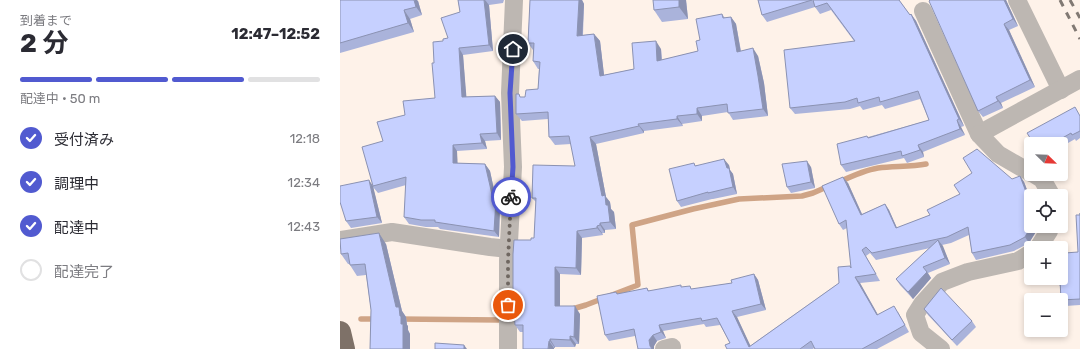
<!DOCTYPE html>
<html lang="ja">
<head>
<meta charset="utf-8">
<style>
	body { margin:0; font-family:Rubik,"Noto Sans JP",sans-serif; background:#f7f7f7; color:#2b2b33; height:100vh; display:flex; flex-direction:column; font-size:15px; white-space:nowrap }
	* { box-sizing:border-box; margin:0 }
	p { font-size:13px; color:#7c7c81 }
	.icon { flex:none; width:22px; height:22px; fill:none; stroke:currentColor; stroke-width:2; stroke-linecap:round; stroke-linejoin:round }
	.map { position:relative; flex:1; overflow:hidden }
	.drawer { display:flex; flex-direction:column; background:#fff; width:340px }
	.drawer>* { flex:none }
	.needle { width:26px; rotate:113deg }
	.tools { position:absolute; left:684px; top:137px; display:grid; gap:8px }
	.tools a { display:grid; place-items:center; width:44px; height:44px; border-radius:4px; background:#fff; box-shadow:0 2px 6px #0003; font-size:20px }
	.pin { position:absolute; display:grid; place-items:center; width:34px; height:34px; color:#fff; margin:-17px; border:2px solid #fff; border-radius:50%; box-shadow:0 1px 4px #0007 }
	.courier { position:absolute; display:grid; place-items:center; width:40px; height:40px; margin:-20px; border:3px solid #515ad0; border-radius:50%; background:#fff; color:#222; box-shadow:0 1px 5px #0007 }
	.head em { font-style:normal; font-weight:700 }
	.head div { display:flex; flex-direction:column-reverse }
	.head { display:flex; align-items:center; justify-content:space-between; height:68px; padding:0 20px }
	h1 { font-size:26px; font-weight:700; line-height:30px }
	.bar { display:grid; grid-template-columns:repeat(4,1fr); gap:6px 4px; align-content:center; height:48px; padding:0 20px }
	.bar i { height:5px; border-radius:3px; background:#e1e1e2 }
	.bar .active { background:#515ad0 }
	.bar p { grid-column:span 4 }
	ol { padding:0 20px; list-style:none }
	li { display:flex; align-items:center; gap:12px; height:44px }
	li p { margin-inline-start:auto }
	li .icon { padding:4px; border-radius:50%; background:#515ad0; color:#fff; stroke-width:4 }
	li:last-child { color:#7c7c81 }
	li i { width:22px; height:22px; border:2px solid #e1e1e2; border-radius:50% }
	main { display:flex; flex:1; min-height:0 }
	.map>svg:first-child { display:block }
</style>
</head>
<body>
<main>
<section class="drawer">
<div class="head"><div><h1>2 分</h1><p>到着まで</p></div><em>12:47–12:52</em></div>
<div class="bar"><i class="active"></i><i class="active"></i><i class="active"></i><i></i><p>配達中 · 50 m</p></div>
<ol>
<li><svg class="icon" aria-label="check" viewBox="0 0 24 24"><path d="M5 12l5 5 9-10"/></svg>受付済み<p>12:18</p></li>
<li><svg class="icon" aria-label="check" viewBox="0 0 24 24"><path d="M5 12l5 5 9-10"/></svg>調理中<p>12:34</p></li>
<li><svg class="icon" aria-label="check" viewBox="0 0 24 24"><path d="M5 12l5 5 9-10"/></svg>配達中<p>12:43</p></li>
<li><i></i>配達完了</li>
</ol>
</section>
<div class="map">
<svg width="740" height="349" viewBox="0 0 740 349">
	<rect width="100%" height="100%" fill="#fef2e9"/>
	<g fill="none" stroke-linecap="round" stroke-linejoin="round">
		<g stroke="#cfa486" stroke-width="5.5">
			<path d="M499,182C512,176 525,170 538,168C554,166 571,167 586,164"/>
			<path d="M229,310L246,305L298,285L292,225L353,209L399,199L462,196L473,193L489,186"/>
			<path d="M21,319H36"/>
			<path d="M59,319L159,320"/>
		</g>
		<g stroke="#bdb7b2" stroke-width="18">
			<path d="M677,0L721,90"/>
			<path d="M583,11L639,134L740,79"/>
			<path d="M639,134L658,154L691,173"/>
			<path d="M694,174L702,179L710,193V196"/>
			<path d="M0,240L52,232L150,247L169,249"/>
			<path d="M698,248L709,231V226"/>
			<path d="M168,349V261L173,167L170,93L174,0"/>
			<path d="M324,349L332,347"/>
			<path d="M601,349L581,333L575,315L582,304L602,282L628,272L678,261L691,253"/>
		</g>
		<path stroke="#7e7168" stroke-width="22" d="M0,332L4,349"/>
		<g stroke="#817973" stroke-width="3" stroke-dasharray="7 7" stroke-linecap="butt">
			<path d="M720,0L740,39"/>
			<path d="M730,0L740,18"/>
		</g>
	</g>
	<g fill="#aab3db">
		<path d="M0,0L78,1L82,15L70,19L74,32L0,53Z"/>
		<path d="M118,0H164L163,3L149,5L153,51L123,55L126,97L155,96L160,102L161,140L145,141L147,149L117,151V163L145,164L150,171L156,199L160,205L159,237L100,229L98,227H86L69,224L64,217L66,185L38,193L33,187L42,223L11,228L6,221L33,185L43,141L65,115L95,98L94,63L103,41L108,38L120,12Z"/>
		<path d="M190,0H242L244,4L243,35L254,34L260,41L264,75L294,69L321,49L322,60L358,51L360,40L382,14L385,18L391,17L396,24L401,51L418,56L424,83L428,116L393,120L388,112L362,116V121L342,124L343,126L304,131V133L256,144L266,197L270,202L271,209L274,212L276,229L265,230V233H262L263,235L242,238L241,275L220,274V306L240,314L239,344H236L235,347H215V348H214L183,332H180L175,325L191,240L194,238L196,202L192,198L235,166L231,144L215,145L209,137L208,119L182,121L176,114L181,97H185L198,89L199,69H198L193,61V50L188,43Z"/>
		<path d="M346,0L348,19L322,22L314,10Z"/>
		<path d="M418,0H559L570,15L571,14L576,21L624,126L621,127L625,135L583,152L584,157L567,163L564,158L506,172L501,165L528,137L589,120L580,99L545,109L542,105L523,110L520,106L510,109L455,114L450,108L514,41L491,10L480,14L475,7L427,22L422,15Z"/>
		<path d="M590,0H666L678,26L669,30L695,87L661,103L663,108L643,117L638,111Z"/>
		<path d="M740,115V138L736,141L735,139L721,147V144H694Z"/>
		<path d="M356,165H389L390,170L393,174L397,194L373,199H372L341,207L337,201Z"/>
		<path d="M471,167L475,188L451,193L447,187Z"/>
		<path d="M680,176L684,182L691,200V226L697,230L689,243L674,251L636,260L632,253L629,235L611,243L602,245L610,264L588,273L591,278L573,299L560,285L556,279L590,248L536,260L530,253L526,256L540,281L520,283L538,315L558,312L569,332L537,349H475L474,348L473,349H387L390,343L380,325L366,327L364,324L323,331L326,338L317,341L314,346L295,336L269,341L265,335L278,294L307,288L309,291L342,287L352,289L392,283L414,274L418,280L426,310L397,317L410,346L499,283L511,268L507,228L503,230L499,224L508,183L522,214L545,204L549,210L557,228L590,215Z"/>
		<path d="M740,213V305L725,306L721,300L720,286L715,280L726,259L738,252Z"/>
		<path d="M46,244L62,311L66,317L67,325L68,326V330L70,334V349H30L31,310L26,275L17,276L10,265V264H8L1,254Z"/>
		<path d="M584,309L632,321L636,327L617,346L588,315Z"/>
	</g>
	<g fill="#8b92b2">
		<path d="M74,0H77L78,1L82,15L76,7Z"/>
		<path d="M144,0H145L149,5L153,51L149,45Z"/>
		<path d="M239,0H242L244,4L242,43L237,36Z"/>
		<path d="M339,0H346L348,19L339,7Z"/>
		<path d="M664,0H666L678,26L673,19Z"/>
		<path d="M64,10L70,19L74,32L68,23Z"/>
		<path d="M571,14L576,21L624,126L619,119Z"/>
		<path d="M391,17L396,24L402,59L397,52Z"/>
		<path d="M664,24L669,30L695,87L690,80Z"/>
		<path d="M254,34L260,41L265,83L260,76Z"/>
		<path d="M316,41L321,49L322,68L317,61Z"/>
		<path d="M119,48L123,55L127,104L122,97Z"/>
		<path d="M413,48L418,56L424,83L428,116L423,109Z"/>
		<path d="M155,96L160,102L161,140L157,133Z"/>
		<path d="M656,97L661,103L663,108L658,101Z"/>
		<path d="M357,108L362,116V121L357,114Z"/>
		<path d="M337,116L342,124L343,126L337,119Z"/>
		<path d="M617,120L621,127L625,135L620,129Z"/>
		<path d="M298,124L304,131V133L299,126Z"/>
		<path d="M140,134L145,141L147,149L142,143Z"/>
		<path d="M250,137L256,144L266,197L270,202L271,209L274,212L276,229L270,222L262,196Z"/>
		<path d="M113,145L117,151L118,170L113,163Z"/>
		<path d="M578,145L583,152L584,157L580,150Z"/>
		<path d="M384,159L389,165L390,170L393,174L397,194L393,187L387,168Z"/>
		<path d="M467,161L471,167L475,188L471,182Z"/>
		<path d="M145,164L150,171L156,199L160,205L159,237L154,231L153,199Z"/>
		<path d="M680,176L684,182L691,200V205Z"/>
		<path d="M503,177L508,183L525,221L521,215Z"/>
		<path d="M29,180L33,186L42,223L37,217Z"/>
		<path d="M545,204L549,210L560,235L556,228Z"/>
		<path d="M687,206L691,212V218Z"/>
		<path d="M260,223L265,230V233L260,225Z"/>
		<path d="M257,226L262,233L263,235L257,228Z"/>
		<path d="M691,226H696L697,230L689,243L685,237Z"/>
		<path d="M237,231L242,238L241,275L236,268Z"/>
		<path d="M39,233L46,244L62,311L66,317L67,325L68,326V330L70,334V349H63L61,324L56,307Z"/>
		<path d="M598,240L603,246L610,264L605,258Z"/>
		<path d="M215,267L220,274V314L215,306Z"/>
		<path d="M587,272L591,278L573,299L568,292Z"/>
		<path d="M414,274L418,280L426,310L421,304Z"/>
		<path d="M515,277L520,283L542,322L537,315Z"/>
		<path d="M235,306L240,314L239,344L234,337Z"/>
		<path d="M392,311L397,317L412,349L409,347Z"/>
		<path d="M319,325L323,331L326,338L321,332Z"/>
		<path d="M313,335L317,341L314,346V349H312L310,346L309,340Z"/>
		<path d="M230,336L236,344L235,347L230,340Z"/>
		<path d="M210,339L215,347V348L210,341Z"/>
		<path d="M209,341L214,348V349H208Z"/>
		<path d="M124,345L127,349H124Z"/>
	</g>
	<g fill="#c6d0ff" stroke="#8b92b2">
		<path d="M0,0H74L76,7L64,10L68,23L0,43Z"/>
		<path d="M118,0H144L149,45L119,48L122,97L155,96L157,133L140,134L142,143L113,145V163L145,164L153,199H156L154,231L95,222V220H81L64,217L66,177L33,186L22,147L43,141L37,122L65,115L63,101L95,98L92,63H94L93,42L103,41V39L108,38L101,18L120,12Z"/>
		<path d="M190,0H239L237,36L254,34L260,76L294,69L292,43L316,41L317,61L358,51L356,41L360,40L356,19L382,14L383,18L391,17L397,52L413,48L418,76L423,109L388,113L387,104L357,108V114L337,116V119L298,124L299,126L250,137L262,196L265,195L266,205H268L270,222L260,223V225L257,226V228L237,231L236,268L215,267V306H235L234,337L230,336V340L210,339V341H209L208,349H183V325H175L173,299V254L174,240H191V238H194L196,198H192L193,165L235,166L229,136L209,137L208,112L176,114V94H179L180,97H185L186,90L198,89L200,62L193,61L194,43H188Z"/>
		<path d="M313,0H339V7L314,10Z"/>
		<path d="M418,0H472L422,15Z"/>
		<path d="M473,0H559L570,15L571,14L619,119L617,120L620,129L578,145L580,150L562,156L561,151L501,165L497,144L527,136L528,138L589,120L578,91L540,102L539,97L518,103L517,98L505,102L450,108L444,50L515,41L487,3L475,7Z"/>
		<path d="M590,0H664L673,19L664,24L690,80L656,97L658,101L638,111L589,1Z"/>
		<path d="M735,107L740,116V131L732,135L731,133L712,144H694L687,133Z"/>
		<path d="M637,149L672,179L680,176L691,205L687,206L691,218V226L685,237L670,245L632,253L628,227L607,237L532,253L526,247L522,250L536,274L515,277L537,315L554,306L565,325L544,337L522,349H475L471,341L460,349H387L385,345L390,343L377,318L362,321L361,318L319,325L321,332L313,335L309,340L310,346L312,349H298L294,329L265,335L257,296L276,292L277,294L307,288L308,291L341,285V287L350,286L351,289L392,283L391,280L414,274L421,304L392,311L409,347L499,283L498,267L510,266L511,268L506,220L499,224L482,186L503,177L521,215L545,204L556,228L590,215L587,210L620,194L614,185L632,173L623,158Z"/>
		<path d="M384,159L387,168H389L393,187L368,193V192L337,201L329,169L354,163L355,166Z"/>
		<path d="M467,161L471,182L447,187L442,164Z"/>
		<path d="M29,180L37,217L6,221L0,202V186Z"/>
		<path d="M740,213V299L721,300L720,280H715V278H721V259H726L725,253L738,252L736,215H740Z"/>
		<path d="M39,233L56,307H59L60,316H61V324H63V349H30L31,310L25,264L10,265L8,253L1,254L0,239Z"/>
		<path d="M598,240L605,258L583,267L587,272L568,292L556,279Z"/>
		<path d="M601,288L632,321L612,340L584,309Z"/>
		<path d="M95,343L124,345V349H95Z"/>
	</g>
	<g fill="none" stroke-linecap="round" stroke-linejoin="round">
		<path stroke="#6f6761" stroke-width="4" stroke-dasharray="0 7.2" d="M168,305V261L171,197"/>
		<path stroke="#515ad0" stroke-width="5" d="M171,197L173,167L170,93L173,49"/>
	</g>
</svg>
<div class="tools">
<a><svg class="needle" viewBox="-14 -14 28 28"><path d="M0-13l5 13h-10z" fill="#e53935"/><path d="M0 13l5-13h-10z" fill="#7c7c81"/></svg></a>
<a><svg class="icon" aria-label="locate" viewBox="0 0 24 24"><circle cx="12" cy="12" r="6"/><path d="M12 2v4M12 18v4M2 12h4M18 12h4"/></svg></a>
<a>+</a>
<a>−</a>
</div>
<div class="pin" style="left:168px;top:305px;background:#ea580c"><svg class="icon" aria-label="bag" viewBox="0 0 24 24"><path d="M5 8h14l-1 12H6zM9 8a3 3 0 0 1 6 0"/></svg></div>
<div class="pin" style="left:173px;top:49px;background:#1f2937"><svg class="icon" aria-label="home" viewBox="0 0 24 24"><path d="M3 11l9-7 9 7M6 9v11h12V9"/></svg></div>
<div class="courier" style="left:171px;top:197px"><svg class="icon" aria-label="bike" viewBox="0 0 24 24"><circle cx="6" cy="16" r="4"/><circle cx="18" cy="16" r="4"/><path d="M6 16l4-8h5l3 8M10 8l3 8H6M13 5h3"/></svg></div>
</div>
</main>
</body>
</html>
